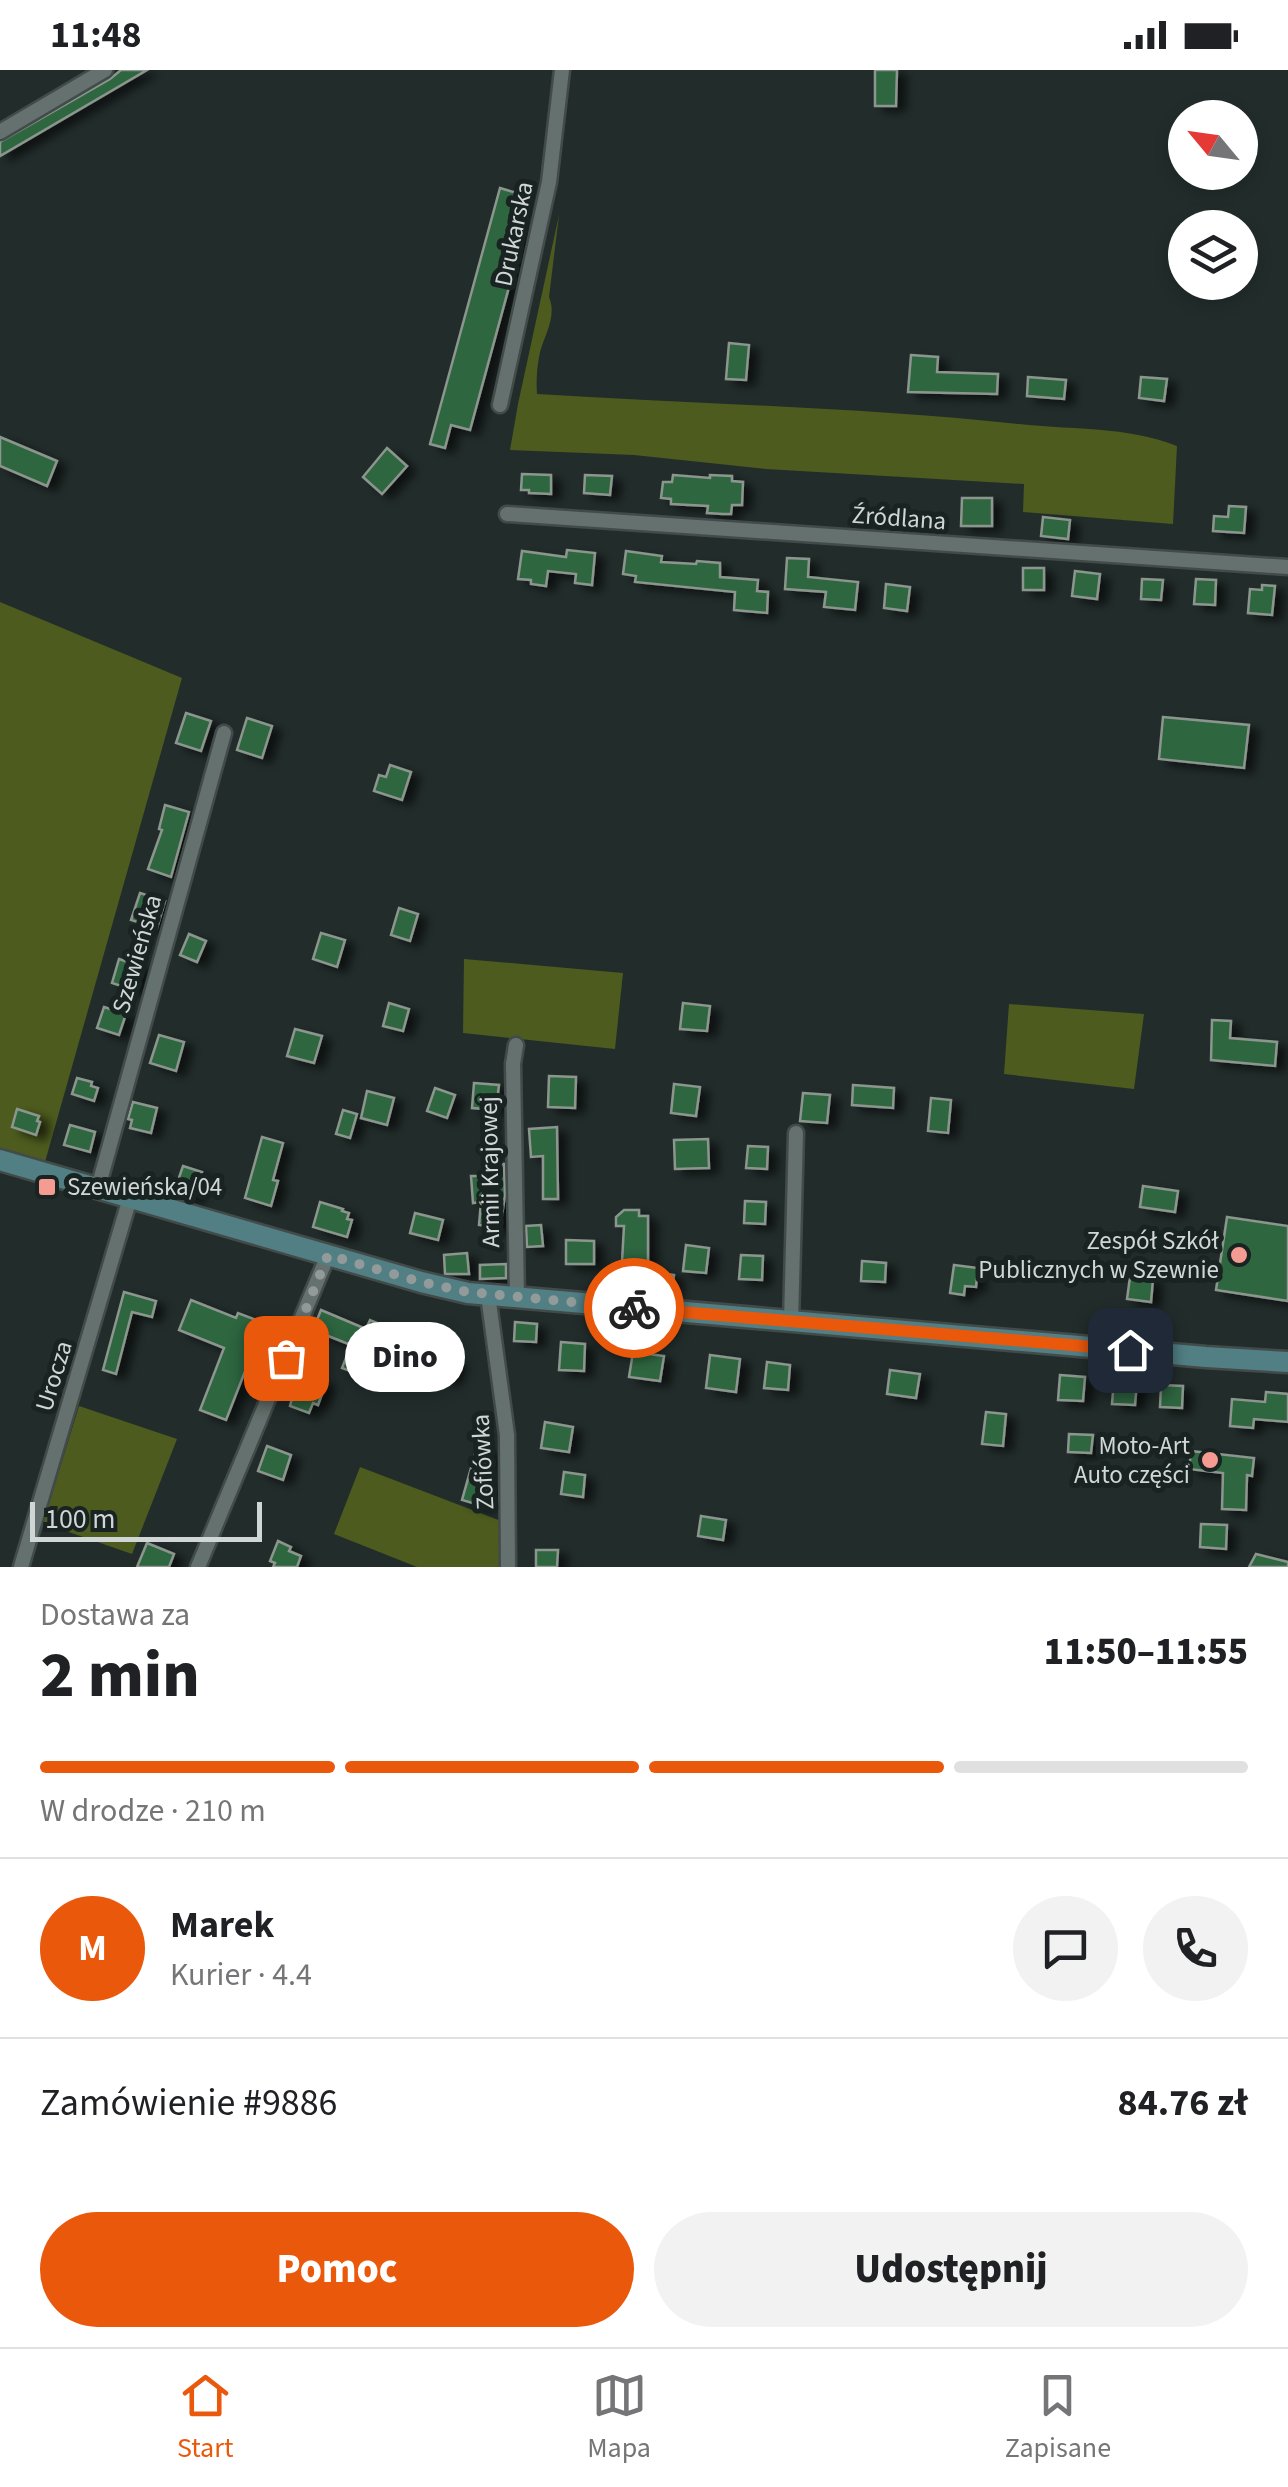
<!DOCTYPE html>
<html lang="pl">
<head>
<meta charset="utf-8">
<style>
	body { margin:0; font-family:"Source Sans 3",sans-serif; background:#f2f2f2; color:#202124; height:100vh; display:flex; flex-direction:column; font-size:38px; white-space:nowrap }
	* { box-sizing:border-box; margin:0 }
	p { font-size:32px; color:#757577 }
	.icon { flex:none; width:55px; height:55px; fill:none; stroke:currentColor; stroke-width:2; stroke-linecap:round; stroke-linejoin:round }
	.map { position:relative; height:1497px; overflow:hidden }
	.panel { display:flex; flex-direction:column; background:#fff; flex:1 }
	.panel>* { flex:none }
	.needle { width:65px; rotate:299deg }
	.tools { position:absolute; left:1168px; top:30px; display:grid; gap:20px }
	.tools a { display:grid; place-items:center; width:90px; height:90px; border-radius:50%; background:#fff; box-shadow:0 5px 15px #0003; font-size:50px }
	.scale { position:absolute; left:30px; bottom:25px; width:232px; box-sizing:border-box; padding-left:10px; border:5px solid #d0d6d5; border-top:0; font-size:28px; line-height:35px; white-space:nowrap; color:#d0d6d5; -webkit-text-stroke:8px #192321; paint-order:stroke }
	.pin { position:absolute; display:grid; place-items:center; width:85px; height:85px; color:#fff; margin:-42px; border-radius:20px; box-shadow:0 5px 15px #0006 }
	.courier { position:absolute; display:grid; place-items:center; width:100px; height:100px; margin:-50px; border:8px solid #ea580c; border-radius:50%; background:#fff; color:#222; box-shadow:0 2px 12px #0007 }
	.bubble { position:absolute; height:70px; border-radius:35px; background:#fff; box-shadow:0 5px 15px #0003; font-size:32px; font-weight:800; line-height:70px; text-align:center }
	.headline em { font-style:normal; font-weight:800 }
	.headline div { display:flex; flex-direction:column-reverse }
	.headline { display:flex; align-items:center; justify-content:space-between; height:170px; padding:0 40px }
	h1 { font-size:65px; font-weight:800; line-height:75px }
	.bar { display:grid; grid-template-columns:repeat(4,1fr); gap:15px 10px; align-content:center; height:120px; padding:0 40px }
	.bar i { height:12px; border-radius:8px; background:#e0e0e0 }
	.bar .active { background:#ea580c }
	.bar p { grid-column:span 4 }
	.line { display:flex; align-items:center; gap:25px; padding:0 40px; border-top:2px solid #e0e0e0 }
	.line div { flex:1 }
	.round { display:grid; place-items:center; flex:none; width:105px; height:105px; border-radius:52px; background:#f2f2f2 }
	.primary-button { display:flex; gap:20px; margin-top:auto; padding:20px 40px }
	.primary-button a { flex:1; height:115px; border-radius:60px; background:#ea580c; color:#fff; font-size:40px; font-weight:800; line-height:115px; text-align:center }
	.primary-button a+a { background:#f2f2f2; color:#202124 }
	.status { display:flex; justify-content:space-between; align-items:center; height:70px; padding:0 50px; background:#fff; direction:ltr }
	.status svg { height:28px; fill:currentColor }
	.menu { display:flex; justify-content:space-around; align-items:center; height:140px; border-top:2px solid #e0e0e0; background:#fff; font-size:28px; color:#757577 }
	.menu a { display:grid; justify-items:center; gap:5px }
	.menu .active { color:#ea580c }
	.map>svg:first-child { display:block }
</style>
</head>
<body>
<div class="status"><b>11:48</b><svg viewBox="0 0 49 12"><path d="M0 12V9h3v3zM5 12V6h3v6zM10 12V3h3v9zM15 12V0h3v12zM26 1h20v11H26zM47 4h2v5h-2z"/></svg></div>
<div class="map">
<svg width="1288" height="1497" viewBox="0 0 1288 1497">
	<defs>
		<filter id="shadow"><feDropShadow dx="9" dy="5" stdDeviation="5" flood-color="#0009"/></filter>
	</defs>
	<rect width="100%" height="100%" fill="#222d2b"/>
	<g fill="#4d5b1e">
		<path d="M559,145L549,227C557,246 545,264 540,282C537,296 536,310 537,324C698,334 859,337 1019,354C1072,360 1126,356 1177,376L1173,454L1023,442L1024,414L766,399L634,385L510,380L518,334Z"/>
		<path d="M0,532L182,608L45,1092L0,1078Z"/>
		<path d="M464,889L623,903L615,979L463,963Z"/>
		<path d="M1009,934L1144,944L1134,1019L1004,1004Z"/>
		<path d="M79,1336L177,1369L132,1484L43,1453Z"/>
		<path d="M360,1397L501,1451V1497H417L334,1464Z"/>
	</g>
	<g fill="#2d663f" stroke="#8c958e" stroke-width="2.5" filter="url(#shadow)">
		<path d="M121,0H147L0,86V72L110,9Z"/>
		<path d="M875,0H897L896,36H875Z"/>
		<path d="M500,118L520,124L511,158L524,162L470,360L451,355L445,378L430,374Z"/>
		<path d="M729,273L749,275L746,310L726,309Z"/>
		<path d="M911,285L938,287L937,302L998,304L997,324L908,322Z"/>
		<path d="M1028,307L1066,310L1064,329L1027,326Z"/>
		<path d="M1141,307L1167,309L1164,331L1139,328Z"/>
		<path d="M0,367L57,391L47,416L0,396Z"/>
		<path d="M387,378L407,396L382,424L363,407Z"/>
		<path d="M522,404L551,405V424L529,423V420H521Z"/>
		<path d="M585,405L612,406L610,425L584,423Z"/>
		<path d="M673,405L710,408V405L732,406V411L743,412L742,435H732L731,444H723L707,443L708,436L671,434V429L661,428L663,412H672Z"/>
		<path d="M962,428H992V456H961Z"/>
		<path d="M1229,436L1246,437L1244,463L1213,461L1214,446L1228,447Z"/>
		<path d="M1043,447L1070,450L1068,469L1041,466Z"/>
		<path d="M567,480L595,483L592,515L575,513L576,504L548,501L546,516L531,514V510L518,509L522,481L566,487Z"/>
		<path d="M626,481L662,486L661,492L696,494L697,491L720,493V507L758,510L757,521L768,522L767,543L734,540L735,522L635,512L636,506L623,504Z"/>
		<path d="M787,488L809,489L808,507L858,512L855,540L824,537L826,522L785,519Z"/>
		<rect x="1023" y="498" width="21" height="22"/>
		<path d="M1075,501L1100,504L1097,529L1072,526Z"/>
		<path d="M1142,509L1163,510L1161,530L1141,529Z"/>
		<path d="M1196,509L1216,510L1215,535L1194,534Z"/>
		<path d="M886,514L910,517L907,541L884,538Z"/>
		<path d="M1262,515L1275,516L1272,545L1248,543L1250,519L1262,520Z"/>
		<path d="M186,643L211,651L201,681L176,673Z"/>
		<path d="M1163,647L1249,655L1244,698L1159,689Z"/>
		<path d="M247,648L272,656L262,688L237,680Z"/>
		<path d="M390,695L411,702L402,730L374,721L379,705L386,707Z"/>
		<path d="M165,735L189,742L171,807L148,799L162,760L159,759Z"/>
		<path d="M140,823L165,831L157,858L131,850Z"/>
		<path d="M399,838L418,844L410,871L391,865Z"/>
		<path d="M321,863L345,870L337,897L313,889Z"/>
		<path d="M189,864L206,871L197,892L180,885Z"/>
		<path d="M119,889L143,897L136,921L112,913Z"/>
		<path d="M389,933L409,939L403,961L383,956Z"/>
		<path d="M683,933L710,936L707,961L680,959Z"/>
		<path d="M104,937L126,944L119,965L97,958Z"/>
		<path d="M1212,950L1231,951L1230,968L1277,972L1275,996L1211,990Z"/>
		<path d="M295,959L322,966L314,993L287,986Z"/>
		<path d="M159,965L184,972L176,1001L150,993Z"/>
		<path d="M549,1006L576,1007L575,1038L548,1037Z"/>
		<path d="M77,1008L92,1012L91,1016L98,1018L94,1031L72,1024Z"/>
		<path d="M474,1013L499,1015L496,1040L472,1038Z"/>
		<path d="M674,1014L700,1017L696,1046L671,1043Z"/>
		<path d="M853,1015L894,1018L893,1038L852,1035Z"/>
		<path d="M435,1018L455,1025L447,1048L427,1041Z"/>
		<path d="M367,1021L394,1028L387,1055L361,1048Z"/>
		<path d="M803,1023L830,1025L827,1053L800,1051Z"/>
		<path d="M931,1028L951,1030L948,1063L928,1061Z"/>
		<path d="M133,1032L157,1038L151,1063L130,1058L132,1050L128,1049Z"/>
		<path d="M17,1039L39,1046L37,1051L40,1052L36,1065L12,1057Z"/>
		<path d="M343,1040L357,1044L350,1068L336,1064Z"/>
		<path d="M70,1055L95,1062L90,1082L64,1075Z"/>
		<path d="M557,1057L558,1129H543V1086L531,1087L529,1059Z"/>
		<path d="M262,1067L283,1073L273,1110L278,1111L271,1136L245,1128Z"/>
		<path d="M708,1069L709,1098L675,1099L674,1070Z"/>
		<path d="M748,1076L768,1077L767,1099L746,1098Z"/>
		<path d="M490,1093L504,1094L505,1125L500,1158L479,1155L481,1132L473,1133L471,1106H490Z"/>
		<path d="M183,1096L202,1102L194,1129L174,1122Z"/>
		<path d="M1143,1116L1178,1121L1175,1142L1140,1137Z"/>
		<path d="M745,1131L766,1132L765,1154L744,1153Z"/>
		<path d="M320,1132L343,1139L342,1141L349,1143L347,1149L352,1150L347,1167L313,1157Z"/>
		<path d="M624,1140H639V1146H648V1193L622,1192L624,1156H616V1147Z"/>
		<path d="M415,1143L443,1150L438,1170L410,1163Z"/>
		<path d="M1227,1147L1288,1156V1231L1216,1220Z"/>
		<path d="M541,1155L543,1176L527,1177L526,1156Z"/>
		<path d="M566,1170L594,1171V1194H566Z"/>
		<path d="M686,1175L709,1178L706,1203L683,1201Z"/>
		<path d="M467,1183L469,1204H445L444,1185Z"/>
		<path d="M741,1185L763,1186L762,1210L739,1209Z"/>
		<path d="M862,1191L886,1193L885,1212L861,1211Z"/>
		<path d="M506,1194V1208L480,1209V1195Z"/>
		<path d="M954,1195L978,1198L976,1217L965,1216L964,1225L950,1223Z"/>
		<path d="M648,1201L674,1205L672,1218L646,1215Z"/>
		<path d="M1130,1207L1153,1209L1151,1232L1127,1229Z"/>
		<path d="M124,1222L156,1231L152,1247L132,1242L116,1304L103,1300Z"/>
		<path d="M191,1230L236,1248L238,1243L264,1253L226,1350L200,1340L224,1278L179,1260Z"/>
		<path d="M321,1240L366,1259L370,1250L394,1260L381,1291L376,1289L369,1308L342,1298L351,1275L313,1260Z"/>
		<path d="M515,1252L537,1254L536,1272L514,1271Z"/>
		<path d="M561,1272L585,1274L584,1301L559,1300Z"/>
		<path d="M433,1282L458,1291L451,1310L426,1301Z"/>
		<path d="M633,1282L664,1286L660,1311L629,1307Z"/>
		<path d="M710,1285L740,1289L736,1322L706,1318Z"/>
		<path d="M767,1292L790,1295L788,1320L764,1318Z"/>
		<path d="M890,1300L920,1304L916,1328L887,1324Z"/>
		<path d="M299,1302L326,1313L318,1335L313,1333L309,1343L290,1336Z"/>
		<path d="M1060,1305L1085,1307L1083,1331L1058,1330Z"/>
		<path d="M1114,1310L1137,1312L1135,1335L1112,1334Z"/>
		<path d="M1161,1315L1183,1316L1182,1338L1160,1337Z"/>
		<path d="M1266,1322L1288,1324V1352L1254,1349L1253,1358L1230,1356L1232,1329L1265,1332Z"/>
		<path d="M986,1342L1006,1344L1003,1376L982,1374Z"/>
		<path d="M545,1352L573,1357L569,1382L541,1378Z"/>
		<path d="M1069,1364L1093,1365L1091,1383L1068,1382Z"/>
		<path d="M267,1376L291,1385L283,1410L258,1401Z"/>
		<path d="M477,1377L491,1382L481,1412L492,1415L486,1437L462,1430Z"/>
		<path d="M1191,1381L1254,1388L1252,1406L1247,1405L1246,1440L1222,1439L1223,1403L1189,1399Z"/>
		<path d="M564,1402L585,1405L583,1427L561,1424Z"/>
		<path d="M701,1446L726,1450L723,1470L698,1466Z"/>
		<path d="M1201,1454L1227,1455L1226,1479L1200,1477Z"/>
		<path d="M278,1471L291,1477L289,1481L301,1486L297,1497H273L275,1493L270,1491Z"/>
		<path d="M147,1473L174,1484L169,1497H137Z"/>
		<path d="M536,1480H558L557,1497H536Z"/>
		<path d="M1256,1484L1288,1492V1497H1249Z"/>
	</g>
	<g fill="none" stroke-linecap="round" stroke-linejoin="round">
		<defs>
			<g id="street">
				<path d="M0,62L105,0"/>
				<path d="M500,335L549,112L562,0"/>
				<path d="M507,444L1288,497"/>
				<path d="M516,975L513,994L517,1228"/>
				<path d="M98,1118L224,663"/>
				<path d="M488,1225L507,1365L508,1497"/>
				<path d="M791,1252L796,1063"/>
				<path d="M21,1497L130,1128"/>
				<path d="M198,1497L328,1185"/>
			</g>
			<path id="secondary" d="M0,1090L421,1212L468,1223L1206,1287L1288,1292"/>
		</defs>
		<use href="#street" stroke="#424b49" stroke-width="19"/>
		<use href="#secondary" stroke="#424b49" stroke-width="25"/>
		<use href="#street" stroke="#65716e" stroke-width="14"/>
		<use href="#secondary" stroke="#517f84" stroke-width="20"/>
	</g>
	<g fill="none" stroke-linecap="round" stroke-linejoin="round">
		<path stroke="#939b9a" stroke-width="10" stroke-dasharray="0 18" d="M286,1288L328,1185L421,1212L468,1222L634,1238"/>
		<path stroke="#ea580c" stroke-width="12" d="M634,1238L1130,1280"/>
	</g>
	<g fill="#f59c92" stroke="#192321" stroke-width="4">
		<rect x="37" y="1107" width="20" height="20" rx="5"/>
		<circle cx="1239" cy="1185" r="10"/>
		<circle cx="1210" cy="1390" r="10"/>
	</g>
	<g text-anchor="middle" dominant-baseline="central" stroke-width="10" stroke-linejoin="round" paint-order="stroke">
		<g font-size="25" fill="#d0d6d5" stroke="#192321">
			<text transform="translate(514 164) rotate(-78)">Drukarska</text>
			<text transform="translate(899 448) rotate(4)">Źródlana</text>
			<text transform="translate(137 884) rotate(-74)">Szewieńska</text>
			<text transform="translate(490 1102) rotate(-91)">Armii Krajowej</text>
			<text transform="translate(54 1306) rotate(-73)">Urocza</text>
			<text transform="translate(483 1392) rotate(-93)">Zofiówka</text>
		</g>
		<g font-size="25" fill="#d0d6d5" stroke="#192321" text-anchor="end">
			<text x="67" y="1117" text-anchor="start">Szewieńska/04</text>
			<text x="1219" y="1171">Zespół Szkół<tspan x="1219" dy="29">Publicznych w Szewnie</tspan></text>
			<text x="1190" y="1376">Moto-Art<tspan x="1190" dy="29">Auto części</tspan></text>
		</g>
	</g>
</svg>
<div class="tools">
<a><svg class="needle" viewBox="-14 -14 28 28"><path d="M0-13l5 13h-10z" fill="#e53935"/><path d="M0 13l5-13h-10z" fill="#757577"/></svg></a>
<a><svg class="icon" aria-label="layers" viewBox="0 0 24 24"><path d="M12 4l9 5-9 5-9-5zM3 14l9 5 9-5"/></svg></a>
</div>
<div class="scale">100 m</div>
<div class="pin" style="left:286px;top:1288px;background:#ea580c"><svg class="icon" aria-label="bag" viewBox="0 0 24 24"><path d="M5 8h14l-1 12H6zM9 8a3 3 0 0 1 6 0"/></svg></div>
<div class="pin" style="left:1130px;top:1280px;background:#1f2937"><svg class="icon" aria-label="home" viewBox="0 0 24 24"><path d="M3 11l9-7 9 7M6 9v11h12V9"/></svg></div>
<div class="courier" style="left:634px;top:1238px"><svg class="icon" aria-label="bike" viewBox="0 0 24 24"><circle cx="6" cy="16" r="4"/><circle cx="18" cy="16" r="4"/><path d="M6 16l4-8h5l3 8M10 8l3 8H6M13 5h3"/></svg></div>
<div class="bubble" style="left:345px;top:1252px;width:120px">Dino</div>
</div>
<section class="panel">
<div class="headline"><div><h1>2 min</h1><p>Dostawa za</p></div><em>11:50–11:55</em></div>
<div class="bar"><i class="active"></i><i class="active"></i><i class="active"></i><i></i><p>W drodze · 210 m</p></div>
<div class="line" style="height:180px"><b class="round" style="background:#ea580c;color:#fff">M</b><div><b>Marek</b><p>Kurier · 4.4</p></div><a class="round"><svg class="icon" aria-label="chat" viewBox="0 0 24 24"><path d="M4 5h16v11H9l-5 4z"/></svg></a><a class="round"><svg class="icon" aria-label="phone" viewBox="0 0 24 24"><path d="M5 4h4l2 5-3 2q2 4 5 5l2-3 5 2v4C11 20 4 13 5 4z"/></svg></a></div>
<div class="line" style="height:130px"><div>Zamówienie #9886</div><b>84.76 zł</b></div>
<div class="primary-button"><a>Pomoc</a><a>Udostępnij</a></div>
</section>
<nav class="menu">
<a class="active"><svg class="icon" aria-label="home" viewBox="0 0 24 24"><path d="M3 11l9-7 9 7M6 9v11h12V9"/></svg>Start</a>
<a><svg class="icon" aria-label="map" viewBox="0 0 24 24"><path d="M3 6l6-2 6 2 6-2v14l-6 2-6-2-6 2zM9 4v14M15 6v14"/></svg>Mapa</a>
<a><svg class="icon" aria-label="saved" viewBox="0 0 24 24"><path d="M7 4h10v16l-5-4-5 4z"/></svg>Zapisane</a>
</nav>
</body>
</html>
